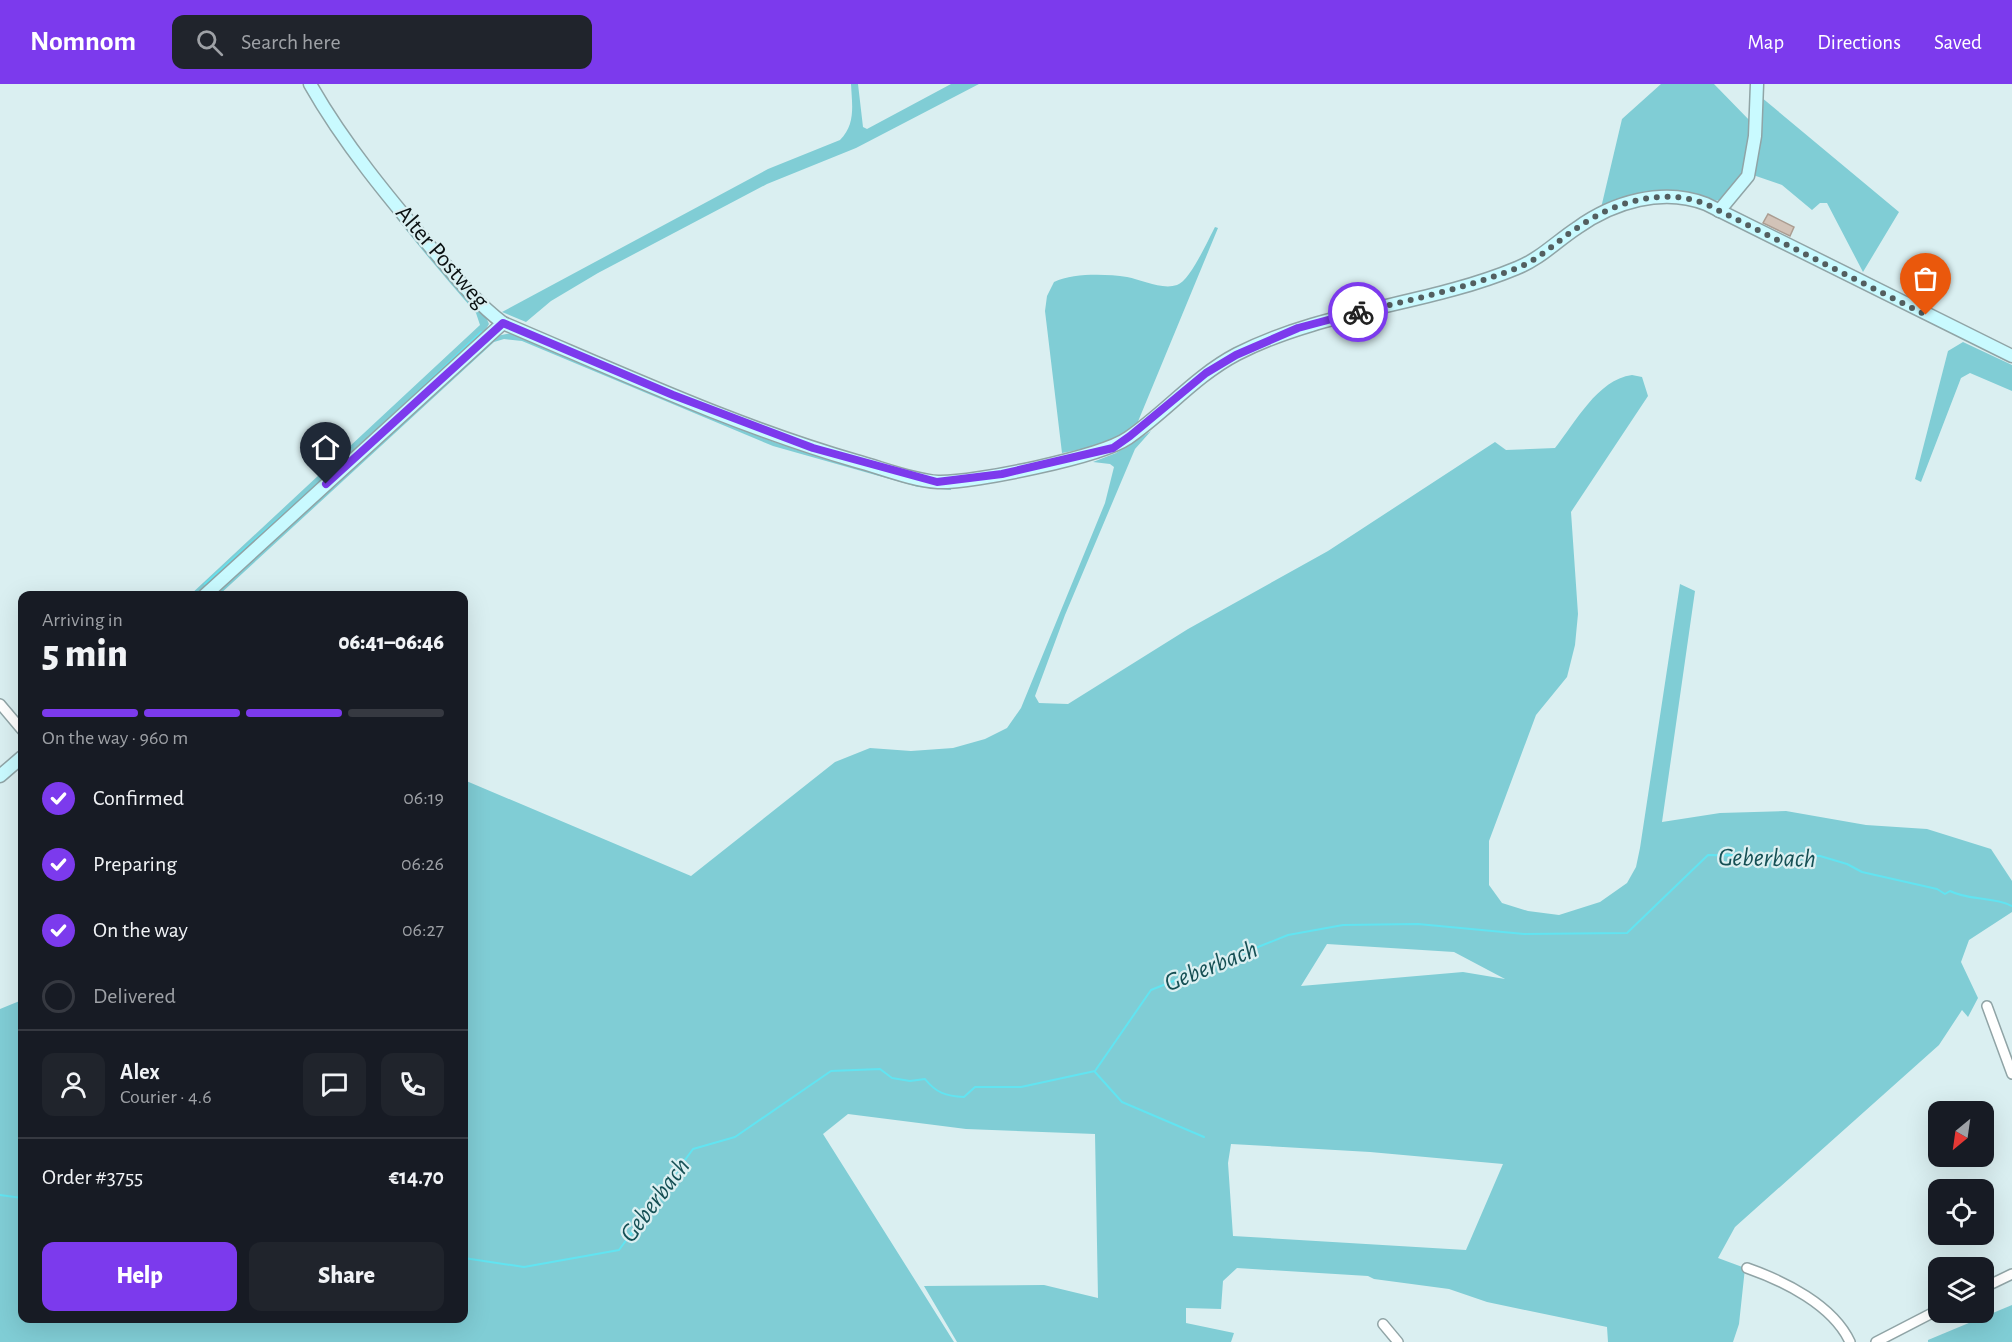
<!DOCTYPE html>
<html lang="en">
<head>
<meta charset="utf-8">
<style>
	body { margin:0; font-family:"Alegreya Sans",sans-serif; background:#20242c; color:#f1f3f6; height:100vh; display:flex; flex-direction:column; font-size:22px; white-space:nowrap }
	* { box-sizing:border-box; margin:0 }
	p { font-size:20px; color:#9ea1a6 }
	.icon { flex:none; width:33px; height:33px; fill:none; stroke:currentColor; stroke-width:2; stroke-linecap:round; stroke-linejoin:round }
	.map { position:relative; flex:1; overflow:hidden }
	.sheet { position:absolute; left:18px; top:507px; width:450px; height:732px; display:flex; flex-direction:column; background:#171b24; border-radius:12px; box-shadow:0 6px 24px #0002 }
	.sheet>* { flex:none }
	.needle { width:39px; rotate:209deg }
	.buttons { position:absolute; left:1928px; top:1017px; display:grid; gap:12px }
	.buttons a { display:grid; place-items:center; width:66px; height:66px; border-radius:12px; background:#171b24; box-shadow:0 6px 24px #0002; font-size:30px }
	.pin { position:absolute; display:grid; place-items:center; width:51px; height:51px; color:#fff; margin:-62px -26px; border-radius:50% 50% 50% 0; rotate:-45deg; box-shadow:0 0 6px #0007 }
	.pin .icon { rotate:45deg }
	.courier { position:absolute; display:grid; place-items:center; width:60px; height:60px; margin:-30px; border:4px solid #7c3aed; border-radius:50%; background:#fff; color:#222; box-shadow:0 2px 8px #0007 }
	.overview em { font-style:normal; font-weight:800 }
	.overview div { display:flex; flex-direction:column-reverse }
	.overview { display:flex; align-items:center; justify-content:space-between; height:102px; padding:0 24px }
	h1 { font-size:39px; font-weight:800; line-height:45px }
	.bar { display:grid; grid-template-columns:repeat(4,1fr); gap:9px 6px; align-content:center; height:72px; padding:0 24px }
	.bar i { height:8px; border-radius:4px; background:#363941 }
	.bar .on { background:#7c3aed }
	.bar p { grid-column:span 4 }
	.line { display:flex; align-items:center; gap:15px; padding:0 24px; border-top:2px solid #363941 }
	.line div { flex:1 }
	.round { display:grid; place-items:center; flex:none; width:63px; height:63px; border-radius:12px; background:#20242c }
	ol { padding:0 24px; list-style:none }
	li { display:flex; align-items:center; gap:18px; height:66px }
	li p { margin-inline-start:auto }
	li .icon { padding:6px; border-radius:50%; background:#7c3aed; color:#fff; stroke-width:4 }
	li:last-child { color:#9ea1a6 }
	li i { width:33px; height:33px; border:3px solid #363941; border-radius:50% }
	.primary-button { display:flex; gap:12px; margin-top:auto; padding:12px 24px }
	.primary-button a { flex:1; height:69px; border-radius:12px; background:#7c3aed; color:#fff; font-size:24px; font-weight:800; line-height:69px; text-align:center }
	.primary-button a+a { background:#20242c; color:#f1f3f6 }
	header { display:flex; align-items:center; gap:36px; box-sizing:border-box; height:84px; padding:0 30px; background:#7c3aed; color:#fff }
	header strong { font-size:28px }
	nav { display:flex; gap:33px; margin-inline-start:auto; font-size:21px }
	.search { width:420px; height:54px; background:#20242c; display:flex; align-items:center; gap:15px; box-sizing:border-box; padding:0 21px; border-radius:12px; color:#9ea1a6; font-size:22px }
	.map>svg:first-child { display:block }
</style>
</head>
<body>
<header>
<strong>Nomnom</strong>
<div class="search"><svg class="icon" aria-label="search" viewBox="0 0 24 24"><circle cx="10" cy="10" r="6"/><path d="M15 15l6 6"/></svg>Search here</div>
<nav><a>Map</a><a>Directions</a><a>Saved</a></nav>
</header>
<div class="map">
<svg width="2012" height="1258" viewBox="0 0 2012 1258">
	<rect width="100%" height="100%" fill="#daeff1"/>
	<g fill="#80cdd5" fill-rule="evenodd">
		<path d="M304,0L485,231L489,240L485,247L198,511L189,512L480,241L476,229C412,156 354,84 304,0Z"/>
		<path d="M851,0H858L863,43L867,45L951,0H979L856,64L767,100L598,189L551,217L526,238L502,228L768,85L840,56C856,40 852,21 851,0Z"/>
		<path d="M1661,0H1714L1752,39C1750,63 1744,119 1710,117C1700,116 1692,109 1683,110C1656,113 1628,119 1601,124L1622,35Z"/>
		<path d="M1761,13L1899,128L1863,188L1827,119H1820L1812,126L1782,101L1753,91L1758,75Z"/>
		<path d="M1215,143L1218,144L1137,340C1113,358 1091,364 1062,369L1045,227L1047,212L1054,198C1074,189 1105,190 1127,193C1142,196 1162,206 1177,201C1190,197 1208,156 1215,143Z"/>
		<path d="M511,249C607,283 698,333 795,365C846,381 899,390 951,400V406L918,403L773,362L522,257L504,255L494,258L219,511L208,512L492,253Z"/>
		<path d="M1963,258L2012,281V307L1970,289L1961,294L1921,398L1915,395L1948,267Z"/>
		<path d="M1632,291L1642,293L1648,312L1571,428L1578,530L1575,561L1567,593L1536,631L1489,757V801L1502,819L1528,827L1559,831L1600,818L1627,799L1636,783L1640,764L1680,500L1695,507L1662,738L1720,729L1786,727L1866,741L1927,745L1991,765L2012,797V828L1969,856L1961,878L1978,914L1968,933L1962,926L1939,961L1735,1143L1718,1174L1745,1184L1739,1240L1733,1258H1608L1607,1243L1487,1218L1449,1205L1374,1195L1368,1192L1237,1184L1223,1197L1221,1225L1186,1224V1239L1234,1249L1231,1258H957L924,1202L1044,1201L1098,1214L1095,1050L966,1045L848,1030L823,1050L954,1258H0V925L22,916V1234H464V696L691,792L835,678L870,664L911,667L953,664L985,655L1007,644L1021,624L1105,419L1114,383L1110,380L1093,378L1116,369L1151,347L1135,365L1065,531L1035,612L1039,619L1068,620L1188,545L1328,467L1495,358L1506,366L1555,364C1576,338 1597,296 1632,291ZM1327,860L1454,868L1505,895L1463,888L1301,902ZM1231,1060L1370,1068L1503,1080L1466,1166L1233,1152L1228,1079Z"/>
		<path d="M2012,1221V1258H1928V1256Z"/>
	</g>
	<g fill="none" stroke-linecap="round" stroke-linejoin="round">
		<g stroke="#61e4f1" stroke-width="2">
			<path d="M377,346L481,248"/>
			<path d="M205,500L346,374"/>
			<path d="M1095,988L1122,1018L1204,1053"/>
			<path d="M0,1111L22,1114"/>
			<path d="M464,1174L524,1183L619,1166L693,1065L735,1053L831,987L880,985L892,994L910,997L925,995C936,1009 946,1012 964,1013L975,1003H1021L1095,987L1151,906L1288,851L1343,841L1418,840L1524,850L1627,849L1708,771L1820,772L1847,780L1862,788L1937,805L1945,810L1950,807C1969,817 1992,812 2012,822"/>
		</g>
	</g>
	<path fill="#d2c3b8" stroke="#ab9d92" stroke-width="1.5" d="M1768,130L1794,143L1790,152L1763,139Z"/>
	<g fill="none" stroke-linecap="round" stroke-linejoin="round">
		<defs>
			<g id="street">
				<path d="M0,620L22,646"/>
				<path d="M1987,922L2012,990"/>
				<path d="M1747,1184C1784,1197 1833,1221 1850,1258"/>
				<path d="M1983,1204L2012,1190"/>
				<path d="M1383,1240L1398,1258"/>
				<path d="M1876,1258L1938,1226"/>
			</g>
			<g id="secondary">
				<path d="M310,0C344,60 389,114 433,166C455,192 476,219 503,239C619,288 735,342 856,377C882,384 911,396 938,398C974,399 1100,373 1128,354C1166,328 1195,292 1237,270C1325,225 1426,222 1517,184C1540,175 1557,157 1577,144C1613,118 1663,103 1706,120L2012,272"/>
				<path d="M1719,127L1748,92L1755,52L1757,0"/>
				<path d="M204,512L503,239"/>
				<path d="M0,692L22,673"/>
			</g>
		</defs>
		<use href="#street" stroke="#90a4a6" stroke-width="12"/>
		<use href="#secondary" stroke="#90a4a6" stroke-width="15"/>
		<use href="#street" stroke="#fff" stroke-width="9"/>
		<use href="#secondary" stroke="#c9faff" stroke-width="12"/>
	</g>
	<g fill="none" stroke-linecap="round" stroke-linejoin="round">
		<path stroke="#535f60" stroke-width="6" stroke-dasharray="0 10.8" d="M1358,228C1412,216 1466,204 1517,184C1539,176 1557,157 1577,144C1613,118 1663,103 1706,120L1926,231"/>
		<path stroke="#7c3aed" stroke-width="8" d="M326,400L503,239L673,311L813,364L937,398L1002,390L1113,364L1130,352L1206,289L1236,271L1298,244L1358,228"/>
	</g>
	<g text-anchor="middle" dominant-baseline="central" stroke-width="4.5" stroke-linejoin="round" paint-order="stroke">
		<g font-size="24" fill="#0a1112" stroke="#daeff1">
			<text transform="translate(442 173) rotate(49)">Alter Postweg</text>
		</g>
		<g font-size="26" font-style="italic" fill="#154f54" stroke="#daeff1">
			<text transform="translate(1767 774) rotate(1)">Geberbach</text>
			<text transform="translate(1211 882) rotate(-22)">Geberbach</text>
			<text transform="translate(655 1116) rotate(-53)">Geberbach</text>
		</g>
	</g>
</svg>
<div class="buttons">
<a><svg class="needle" viewBox="-14 -14 28 28"><path d="M0-13l5 13h-10z" fill="#e53935"/><path d="M0 13l5-13h-10z" fill="#9ea1a6"/></svg></a>
<a><svg class="icon" aria-label="locate" viewBox="0 0 24 24"><circle cx="12" cy="12" r="6"/><path d="M12 2v4M12 18v4M2 12h4M18 12h4"/></svg></a>
<a><svg class="icon" aria-label="layers" viewBox="0 0 24 24"><path d="M12 4l9 5-9 5-9-5zM3 14l9 5 9-5"/></svg></a>
</div>
<div class="pin" style="left:1926px;top:231px;background:#ea580c"><svg class="icon" aria-label="bag" viewBox="0 0 24 24"><path d="M5 8h14l-1 12H6zM9 8a3 3 0 0 1 6 0"/></svg></div>
<div class="pin" style="left:326px;top:400px;background:#1f2937"><svg class="icon" aria-label="home" viewBox="0 0 24 24"><path d="M3 11l9-7 9 7M6 9v11h12V9"/></svg></div>
<div class="courier" style="left:1358px;top:228px"><svg class="icon" aria-label="bike" viewBox="0 0 24 24"><circle cx="6" cy="16" r="4"/><circle cx="18" cy="16" r="4"/><path d="M6 16l4-8h5l3 8M10 8l3 8H6M13 5h3"/></svg></div>
<section class="sheet">
<div class="overview"><div><h1>5 min</h1><p>Arriving in</p></div><em>06:41–06:46</em></div>
<div class="bar"><i class="on"></i><i class="on"></i><i class="on"></i><i></i><p>On the way · 960 m</p></div>
<ol>
<li><svg class="icon" aria-label="check" viewBox="0 0 24 24"><path d="M5 12l5 5 9-10"/></svg>Confirmed<p>06:19</p></li>
<li><svg class="icon" aria-label="check" viewBox="0 0 24 24"><path d="M5 12l5 5 9-10"/></svg>Preparing<p>06:26</p></li>
<li><svg class="icon" aria-label="check" viewBox="0 0 24 24"><path d="M5 12l5 5 9-10"/></svg>On the way<p>06:27</p></li>
<li><i></i>Delivered</li>
</ol>
<div class="line" style="height:108px"><a class="round"><svg class="icon" aria-label="person" viewBox="0 0 24 24"><circle cx="12" cy="8" r="4"/><path d="M4 21q1-7 8-7t8 7"/></svg></a><div><b>Alex</b><p>Courier · 4.6</p></div><a class="round"><svg class="icon" aria-label="chat" viewBox="0 0 24 24"><path d="M4 5h16v11H9l-5 4z"/></svg></a><a class="round"><svg class="icon" aria-label="phone" viewBox="0 0 24 24"><path d="M5 4h4l2 5-3 2q2 4 5 5l2-3 5 2v4C11 20 4 13 5 4z"/></svg></a></div>
<div class="line" style="height:78px"><div>Order #3755</div><b>€14.70</b></div>
<div class="primary-button"><a>Help</a><a>Share</a></div>
</section>
</div>
</body>
</html>
